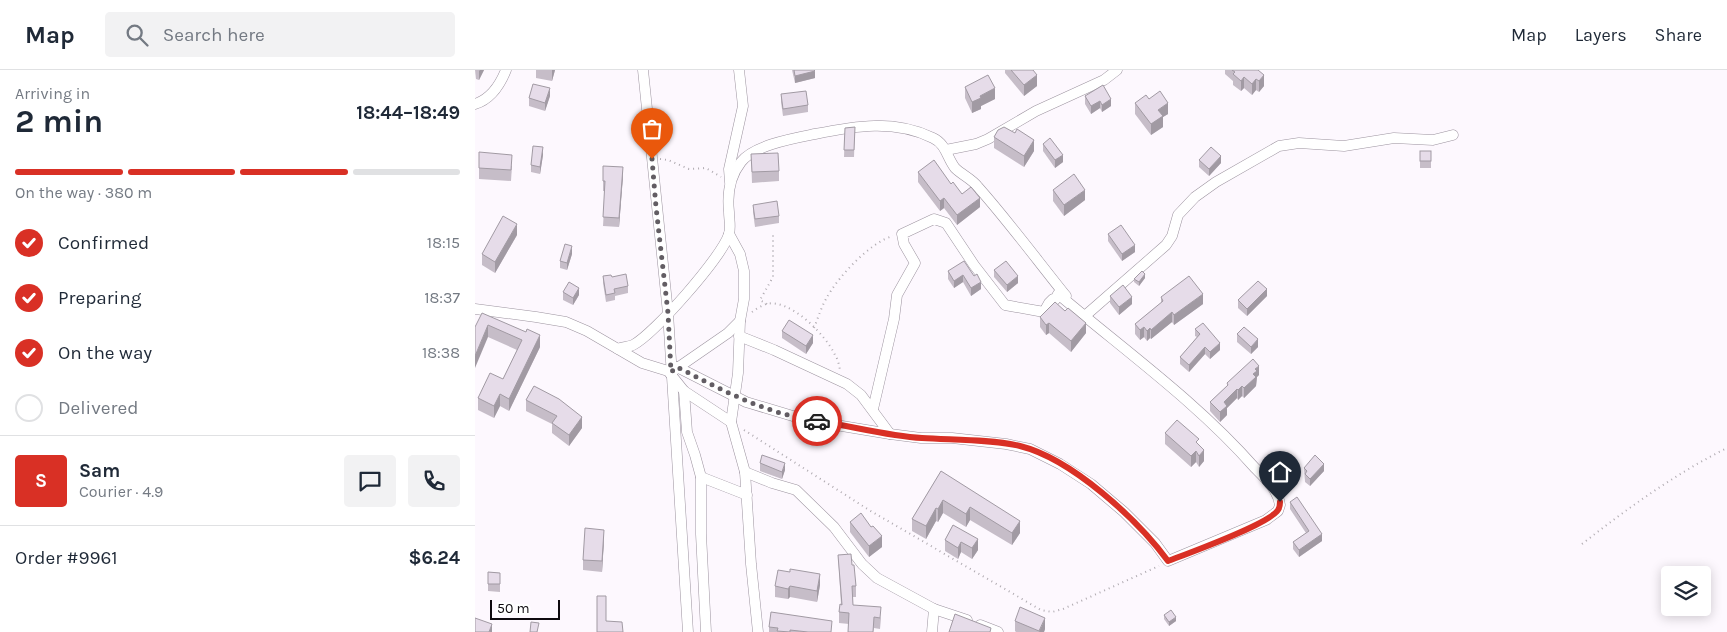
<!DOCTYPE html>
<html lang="en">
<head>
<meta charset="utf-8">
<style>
	body { margin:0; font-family:Karla,sans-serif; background:#f2f2f3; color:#1f2937; height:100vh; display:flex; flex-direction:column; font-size:19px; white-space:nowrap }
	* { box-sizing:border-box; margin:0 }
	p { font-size:16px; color:#747a83 }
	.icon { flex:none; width:28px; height:28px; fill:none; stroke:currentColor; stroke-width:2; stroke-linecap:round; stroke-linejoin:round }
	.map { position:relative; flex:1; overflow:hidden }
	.details { display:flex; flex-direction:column; background:#fff; width:475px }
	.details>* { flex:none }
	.controls { position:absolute; left:1186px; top:496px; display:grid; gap:10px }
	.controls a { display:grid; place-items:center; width:50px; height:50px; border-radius:5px; background:#fff; box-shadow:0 2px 12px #0003; font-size:25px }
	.scale { position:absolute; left:15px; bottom:12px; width:70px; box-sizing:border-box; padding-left:5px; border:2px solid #0e0a0f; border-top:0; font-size:14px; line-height:18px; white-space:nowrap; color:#0e0a0f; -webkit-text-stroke:4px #fff; paint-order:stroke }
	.pin { position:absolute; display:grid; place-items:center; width:42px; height:42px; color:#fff; margin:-51px -21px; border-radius:50% 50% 50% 0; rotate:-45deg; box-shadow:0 0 5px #0007 }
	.pin .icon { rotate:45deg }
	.courier { position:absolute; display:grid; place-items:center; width:50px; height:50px; margin:-25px; border:4px solid #d93025; border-radius:50%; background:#fff; color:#222; box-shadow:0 1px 6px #0007 }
	.head em { font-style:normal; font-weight:700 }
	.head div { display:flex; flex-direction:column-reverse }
	.head { display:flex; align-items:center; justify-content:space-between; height:85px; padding:0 15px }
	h1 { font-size:32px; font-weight:700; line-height:38px }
	.bar { display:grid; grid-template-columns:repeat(4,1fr); gap:8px 5px; align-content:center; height:60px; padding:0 15px }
	.bar i { height:6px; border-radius:4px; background:#e0e1e3 }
	.bar .current { background:#d93025 }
	.bar p { grid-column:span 4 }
	.line { display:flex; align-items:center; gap:12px; padding:0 15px; border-top:1px solid #e0e1e3 }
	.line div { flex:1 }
	.round { display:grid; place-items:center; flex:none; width:52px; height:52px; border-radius:5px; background:#f2f2f3 }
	ol { padding:0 15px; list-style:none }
	li { display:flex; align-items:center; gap:15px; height:55px }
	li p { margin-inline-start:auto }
	li .icon { padding:5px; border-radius:50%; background:#d93025; color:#fff; stroke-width:4 }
	li:last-child { color:#747a83 }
	li i { width:28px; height:28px; border:2px solid #e0e1e3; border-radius:50% }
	header { display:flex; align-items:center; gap:30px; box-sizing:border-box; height:70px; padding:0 25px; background:#fff; border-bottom:1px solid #e0e1e3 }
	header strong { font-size:24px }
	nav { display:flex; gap:28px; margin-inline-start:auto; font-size:18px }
	.search { width:350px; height:45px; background:#f2f2f3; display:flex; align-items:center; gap:12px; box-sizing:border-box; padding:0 18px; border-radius:5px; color:#747a83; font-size:19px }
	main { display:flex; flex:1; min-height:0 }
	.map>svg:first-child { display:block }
</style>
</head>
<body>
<header>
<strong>Map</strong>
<div class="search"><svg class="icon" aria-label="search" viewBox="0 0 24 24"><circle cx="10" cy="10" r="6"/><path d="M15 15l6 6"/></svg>Search here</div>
<nav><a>Map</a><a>Layers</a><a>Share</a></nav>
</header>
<main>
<section class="details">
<div class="head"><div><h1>2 min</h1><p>Arriving in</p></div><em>18:44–18:49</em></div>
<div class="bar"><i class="current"></i><i class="current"></i><i class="current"></i><i></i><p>On the way · 380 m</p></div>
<ol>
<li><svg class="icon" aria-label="check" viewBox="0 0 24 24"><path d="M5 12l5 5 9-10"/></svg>Confirmed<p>18:15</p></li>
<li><svg class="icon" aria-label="check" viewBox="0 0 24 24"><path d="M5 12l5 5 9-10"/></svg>Preparing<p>18:37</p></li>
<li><svg class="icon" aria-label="check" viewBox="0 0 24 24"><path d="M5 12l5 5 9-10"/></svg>On the way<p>18:38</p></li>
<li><i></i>Delivered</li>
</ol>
<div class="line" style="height:90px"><b class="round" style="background:#d93025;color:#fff">S</b><div><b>Sam</b><p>Courier · 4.9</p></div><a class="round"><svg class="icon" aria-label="chat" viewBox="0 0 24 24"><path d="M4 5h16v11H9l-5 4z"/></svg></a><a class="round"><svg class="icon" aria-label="phone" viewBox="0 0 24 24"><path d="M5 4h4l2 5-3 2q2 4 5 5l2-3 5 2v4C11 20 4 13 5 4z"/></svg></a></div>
<div class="line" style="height:65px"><div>Order #9961</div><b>$6.24</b></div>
</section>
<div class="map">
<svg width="1252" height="562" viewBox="0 0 1252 562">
	<rect width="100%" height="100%" fill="#fdf8fe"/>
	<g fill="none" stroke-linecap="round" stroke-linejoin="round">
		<defs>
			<g id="street">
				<path d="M168,0L193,243L213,562"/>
				<path d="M0,34C16,29 25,15 31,0"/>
				<path d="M471,80L501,74L513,69L561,41L629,10L642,0"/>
				<path d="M255,112L254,99L268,36L264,0"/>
				<path d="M254,164L265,184L269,201V229L265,251L263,303L256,352L270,402L276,494L283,562"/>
				<path d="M0,239L61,247L91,252L112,261L167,293L193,301L209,321L256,352"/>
				<path d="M611,245L691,175L697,166L703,145L720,127L741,112L804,76L824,73L869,76L919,68L958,70L978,65"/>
				<path d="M264,266L299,280L372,314L386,325L415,364"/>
				<path d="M143,279C148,277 153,277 158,275C179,264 247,187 254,164C256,157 254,149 254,142C252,124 255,106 266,92C279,75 320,68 340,64C380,56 419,49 458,68C471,74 472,88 480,98C487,105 497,109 503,117C534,152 562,190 591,226"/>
				<path d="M202,297L271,332L331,350L415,364L446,368H477L531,374L555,379L585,394L616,414L649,442L680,473L693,491L791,450L803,441L805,435C803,420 790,408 780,398C722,332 649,280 583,224L580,230L578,229L574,233L569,242L530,235L499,195L471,153L459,149L427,164L429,174L440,193L422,225L419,249L398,339"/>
				<path d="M198,301L253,263L265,251"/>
				<path d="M209,321L212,362L220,385L226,407V464L231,562"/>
				<path d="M270,402L297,413L321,420L359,457L387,494L402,508L459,539L492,550"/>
				<path d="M226,407L272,425"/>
				<path d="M505,555L523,562"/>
				<path d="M457,562L459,539"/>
			</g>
		</defs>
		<use href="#street" stroke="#9c939f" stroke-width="11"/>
		<g stroke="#b0abb1" stroke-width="2" stroke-dasharray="1 4" stroke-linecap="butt">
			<path d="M185,89L193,90L214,99L231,98L246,107"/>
			<path d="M292,234L285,230L298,207V164"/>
			<path d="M277,242C281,239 286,236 291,234C315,228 351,265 360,285C363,289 364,295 365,300"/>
			<path d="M339,258C343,248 346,238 351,229C362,208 395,172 418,166"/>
			<path d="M269,360L394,440L566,540L577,542L588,539L684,496"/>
			<path d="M1107,474C1153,438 1200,404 1252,378"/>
		</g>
		<use href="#street" stroke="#fff" stroke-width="10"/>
	</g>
	<g fill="#c6bdc8">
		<path d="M0,0H9L4,10L1,9Z"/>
		<path d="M61,0H80L77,11L61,8Z"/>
		<path d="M317,0H339L340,8L320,13Z"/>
		<path d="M530,0H558L562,16L549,26L530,3Z"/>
		<path d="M750,0H783L789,16L784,22L781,20L777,25L769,18L766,21L758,15V11L750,4Z"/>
		<path d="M628,15L636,36L627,42L625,38L616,44L610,34V26Z"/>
		<path d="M490,17L520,29L506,36V39L497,43L490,28Z"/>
		<path d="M306,24L333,35V42L308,46L306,32Z"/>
		<path d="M75,26L70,41L54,36V28Z"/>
		<path d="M674,29L693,44L688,47V57L676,65L660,44V33Z"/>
		<path d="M380,57L379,87H369L370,58Z"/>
		<path d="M519,67L559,81L549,97L519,78Z"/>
		<path d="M568,74L588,92L580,98L568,81Z"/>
		<path d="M945,81L956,91V98H945Z"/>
		<path d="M4,82L37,96L36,111L4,109Z"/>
		<path d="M276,84L304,101V111L277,113Z"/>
		<path d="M68,85L65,104L56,102V95Z"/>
		<path d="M724,90L746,93L734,106L724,97Z"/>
		<path d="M128,96L148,106L144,157L128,156L130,121H128Z"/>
		<path d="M443,102L487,124L505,137L482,155L469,138L465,141L443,112Z"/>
		<path d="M578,120L610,130L589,146L578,131Z"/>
		<path d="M278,135L304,146V153L280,157L278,142Z"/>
		<path d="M633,164L660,182L647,191L633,171Z"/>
		<path d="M42,165L20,203L7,195V184Z"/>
		<path d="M97,184L92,200L85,198V191Z"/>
		<path d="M519,200L543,213L532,222L519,207Z"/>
		<path d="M473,201L499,206L506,219L496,226L488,212L479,218L473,209Z"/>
		<path d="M128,206L137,207L153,216V223L140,226V230L131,232L128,213Z"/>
		<path d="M670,208L664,216L659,212V209Z"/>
		<path d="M88,222L104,225L98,235L88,230Z"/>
		<path d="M635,226L657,234L644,245L635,233Z"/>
		<path d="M792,226L772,246L763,238V230Z"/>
		<path d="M686,227L728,234L699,255L697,252L676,269L675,268L672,271L669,267L665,270L660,264V254L686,233Z"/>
		<path d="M7,243L65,277L34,341L25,336L19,348L3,340V328L28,309L42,280L13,267Z"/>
		<path d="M565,247L611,263L596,282L574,263L571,265L565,257Z"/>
		<path d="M720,259L745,280L735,289L730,284L714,302L705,294V287L722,267L720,266Z"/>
		<path d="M307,261L338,273L331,284L307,268Z"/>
		<path d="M762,264L783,277L776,284L762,272Z"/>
		<path d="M784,305L782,307L781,316L769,328L767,326L763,330L762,328L752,338V345L745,352L735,341V332L752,316V313Z"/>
		<path d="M51,330L107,358L94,376L77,363V354L51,341Z"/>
		<path d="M690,363L724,375L729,391L724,397L721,392L716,397L690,374Z"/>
		<path d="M285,393L310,400L307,409L285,401Z"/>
		<path d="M829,398L849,401L835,416L830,412Z"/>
		<path d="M466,401L545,463L537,475L495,450L491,457L468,443L463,452L461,451L451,469L437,461V449Z"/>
		<path d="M815,432L847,471L824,487L818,479V472L831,463L815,439Z"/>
		<path d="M375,452L407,477L394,487L375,462Z"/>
		<path d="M478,455L503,480L497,489L486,482L483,489L470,481V470Z"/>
		<path d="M129,470L127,502L108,500V490Z"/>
		<path d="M363,485L377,495L381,516V527H378V535L406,548L405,559L399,558L398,562H373L374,554L364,553V542L366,534Z"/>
		<path d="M13,502L25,503V522L13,521Z"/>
		<path d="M315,502L345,515L342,532L315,527L313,529L300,527V516Z"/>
		<path d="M689,545L701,551L694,556L689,549Z"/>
		<path d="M540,551L570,559L569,562H541L540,561Z"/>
		<path d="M294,557L357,562H294Z"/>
	</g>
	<g fill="#a19aa3">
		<path d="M5,0H9L4,10V1Z"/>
		<path d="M77,0H80L77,11Z"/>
		<path d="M340,1V8L320,13V6Z"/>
		<path d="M562,5V16L549,26V15Z"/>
		<path d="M789,5V16L784,22V11Z"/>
		<path d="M769,7V18L766,21V11Z"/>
		<path d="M781,9V20L777,25V14Z"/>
		<path d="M75,18V26L70,41V33Z"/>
		<path d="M520,18V29L506,36V39L497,43V32L505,26Z"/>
		<path d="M636,29V36L627,42V35Z"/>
		<path d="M625,31V38L616,44V36Z"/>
		<path d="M693,33V44L688,47V57L676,65V54L683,40Z"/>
		<path d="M559,70V81L549,97V86Z"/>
		<path d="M68,77V85L65,104V97Z"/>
		<path d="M588,85V92L580,98V90Z"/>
		<path d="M746,86V93L734,106V99Z"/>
		<path d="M148,97V106L144,157V148Z"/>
		<path d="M610,120V130L589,146V135Z"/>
		<path d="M469,128V138L465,141V131Z"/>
		<path d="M505,128V137L482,155V145Z"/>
		<path d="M42,154V165L20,203V192Z"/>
		<path d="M660,175V182L647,191V184Z"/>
		<path d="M97,176V184L92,200V193Z"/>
		<path d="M670,204V208L664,216V212Z"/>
		<path d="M488,205V212L479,218V211Z"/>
		<path d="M543,206V213L532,222V215Z"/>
		<path d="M506,212V219L496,226V218Z"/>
		<path d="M104,218V225L98,235V228Z"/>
		<path d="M792,219V226L772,246V239Z"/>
		<path d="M728,224V234L699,255V245Z"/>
		<path d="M657,227V234L644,245V237Z"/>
		<path d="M697,242V252L676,269V260Z"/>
		<path d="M574,253V263L571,265V255Z"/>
		<path d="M611,253V263L596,282V271Z"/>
		<path d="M13,255V267L0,298V286Z"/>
		<path d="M669,257V267L665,270V260Z"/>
		<path d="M675,258V268L672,271V261Z"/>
		<path d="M65,265V277L34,341V329Z"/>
		<path d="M338,265V273L331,284V276Z"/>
		<path d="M783,269V277L776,284V277Z"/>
		<path d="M745,273V280L735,289V282Z"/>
		<path d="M730,277V284L714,302V295Z"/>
		<path d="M784,296V305L782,307L781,316L769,328V318L778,304L780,299Z"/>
		<path d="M767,316V326L763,330V320Z"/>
		<path d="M762,319V328L752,338V345L745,352V342L749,332Z"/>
		<path d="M25,324V336L19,348V336Z"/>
		<path d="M107,347V358L94,376V365Z"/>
		<path d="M729,380V391L724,397V386Z"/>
		<path d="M721,381V392L716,397V386Z"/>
		<path d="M310,393V400L307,409V402Z"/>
		<path d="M849,394V401L835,416V409Z"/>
		<path d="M468,430V443L463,452V439Z"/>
		<path d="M495,437V450L491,457V444Z"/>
		<path d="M461,438V451L451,469V456Z"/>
		<path d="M545,451V463L537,475V463Z"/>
		<path d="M129,460V470L127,502V491Z"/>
		<path d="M847,464V471L824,487V480Z"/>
		<path d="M407,466V477L394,487V476Z"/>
		<path d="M503,469V480L497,489V478Z"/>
		<path d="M486,472V482L483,489V478Z"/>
		<path d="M345,504V515L342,532V521Z"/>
		<path d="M315,516V527L313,529V519Z"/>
		<path d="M701,547V551L694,556V552Z"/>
		<path d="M570,548V559L569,562H564Z"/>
		<path d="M17,554V562H14Z"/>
	</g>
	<g fill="#e6dce9" stroke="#a19aa3">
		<path d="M319,0H339L340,1L320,6Z"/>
		<path d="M536,0H558L562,5L549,15Z"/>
		<path d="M757,0H783L789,5L784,11L781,9L777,14L769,7L766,11L758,4L760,2Z"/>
		<path d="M513,5L520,18L505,26L506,28L497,32L490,17Z"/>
		<path d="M58,14L75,18L70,33L54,28Z"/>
		<path d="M628,15L636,29L627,35L625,31L616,36L610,26Z"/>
		<path d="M331,21L333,35L308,39L306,24Z"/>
		<path d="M685,21L693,33L683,40L688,46L676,54L660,33L671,25L674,29Z"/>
		<path d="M380,57L379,80H369L370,58Z"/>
		<path d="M529,57L540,63L542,59L559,70L549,86L519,67L523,60Z"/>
		<path d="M575,68L588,85L580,90L568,74Z"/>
		<path d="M58,76L68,77L65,97L56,95Z"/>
		<path d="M736,77L746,86L734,99L724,90Z"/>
		<rect x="945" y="81" width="11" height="10"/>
		<path d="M4,82L37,85L36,100L4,98Z"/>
		<path d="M303,83L304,101L277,102L276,84Z"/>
		<path d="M459,90L476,114L478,112L487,124L496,117L505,128L482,145L469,128L465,131L443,102Z"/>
		<path d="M128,96L148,97L144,148L128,147L130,111H128Z"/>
		<path d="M599,104L610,120L589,135L578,120Z"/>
		<path d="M302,131L304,146L280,149L278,135Z"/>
		<path d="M28,146L42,154L20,192L7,184Z"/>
		<path d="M646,155L660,175L647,184L633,164Z"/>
		<path d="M90,174L97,176L92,193L85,191Z"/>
		<path d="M489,191L499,206L502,204L506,212L496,218L488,205L479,211L473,201Z"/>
		<path d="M531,191L543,206L532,215L519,200Z"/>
		<path d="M667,201L670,204L664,212L659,209Z"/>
		<path d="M151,204L153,216L139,219L140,223L131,225L128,206L136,205L137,207Z"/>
		<path d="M714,206L728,224L699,245L697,242L676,260L675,258L672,261L669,257L665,260L660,254L688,231L686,227Z"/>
		<path d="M783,211L792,219L772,239L763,230Z"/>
		<path d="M94,212L104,218L98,228L88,222Z"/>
		<path d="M648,215L657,227L644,237L635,226Z"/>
		<path d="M580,232L590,241L593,238L611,253L596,271L574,253L571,255L565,247Z"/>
		<path d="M7,243L51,262L52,259L65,265L34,329L25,324L19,336L3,328L15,303L28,309L47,270L13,255L0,286V257Z"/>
		<path d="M314,250L338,265L331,276L307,261Z"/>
		<path d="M728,253L745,273L735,282L730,277L714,295L705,287L725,264L720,259Z"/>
		<path d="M769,257L783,269L776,277L762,264Z"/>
		<path d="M778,289L784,296L780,299L782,301L778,304L781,307L769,318L767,316L763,320L762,319L749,332L752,336L745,342L735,332L753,315L752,313Z"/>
		<path d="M59,316L84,329L107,347L94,365L77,353L82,346L51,330Z"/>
		<path d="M702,350L724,369L721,372L729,380L724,386L721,381L716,386L690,363Z"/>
		<path d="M287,385L310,393L307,402L285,393Z"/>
		<path d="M840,385L849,394L835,409L830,404L832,401L829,398Z"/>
		<path d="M466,401L545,451L537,463L495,437L491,444L468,430L463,439L461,438L451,456L437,449Z"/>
		<path d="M822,427L847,464L824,480L818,472L834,461L815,432Z"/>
		<path d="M386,443L396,457L398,456L407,466L394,476L375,452Z"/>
		<path d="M478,455L503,469L497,478L486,472L483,478L470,470Z"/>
		<path d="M110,458L129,460L127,491L108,490Z"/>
		<path d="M376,484L377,495H379L381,516H377L378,535L406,537L405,548L399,547L398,562H373L374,543L364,542L365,534L367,535L363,485Z"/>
		<path d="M315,499L345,504L342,521L315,516L313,519L300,516L303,500L315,502Z"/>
		<path d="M13,502L25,503V514H13Z"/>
		<path d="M122,526H131V551L147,552L148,562H122Z"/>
		<path d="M545,537L570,548L564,561L540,551Z"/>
		<path d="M696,540L701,547L694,552L689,545Z"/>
		<path d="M296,542L357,551L356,562H333L315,560V562L302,561L303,558L294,557Z"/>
		<path d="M480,544L516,558L515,562H474Z"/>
		<path d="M0,548L17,554L14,562H0Z"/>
		<path d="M56,552L64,553L62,562H55Z"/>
	</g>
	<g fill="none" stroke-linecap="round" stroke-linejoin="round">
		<path stroke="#625d63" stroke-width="5" stroke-dasharray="0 9" d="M177,89L181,137L193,243L196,302L202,297C247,320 291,344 342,351"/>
		<path stroke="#d93025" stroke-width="6" d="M342,351C377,356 412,366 447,368C478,370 515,369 545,376C597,389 662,449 693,491C714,483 794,454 803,440C805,437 805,436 805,432"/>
	</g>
</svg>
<div class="controls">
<a><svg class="icon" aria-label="layers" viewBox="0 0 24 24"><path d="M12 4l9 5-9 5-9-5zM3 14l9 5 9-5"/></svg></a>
</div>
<div class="scale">50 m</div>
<div class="pin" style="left:177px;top:89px;background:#ea580c"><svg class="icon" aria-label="bag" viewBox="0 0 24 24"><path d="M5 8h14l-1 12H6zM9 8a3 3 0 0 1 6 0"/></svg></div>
<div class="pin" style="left:805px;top:432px;background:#1f2937"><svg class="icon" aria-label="home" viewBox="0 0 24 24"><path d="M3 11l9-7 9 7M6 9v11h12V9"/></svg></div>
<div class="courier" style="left:342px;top:351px"><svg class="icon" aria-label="car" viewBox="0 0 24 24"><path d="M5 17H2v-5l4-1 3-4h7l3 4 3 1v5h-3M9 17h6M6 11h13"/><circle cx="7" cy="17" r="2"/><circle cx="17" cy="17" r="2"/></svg></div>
</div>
</main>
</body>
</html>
